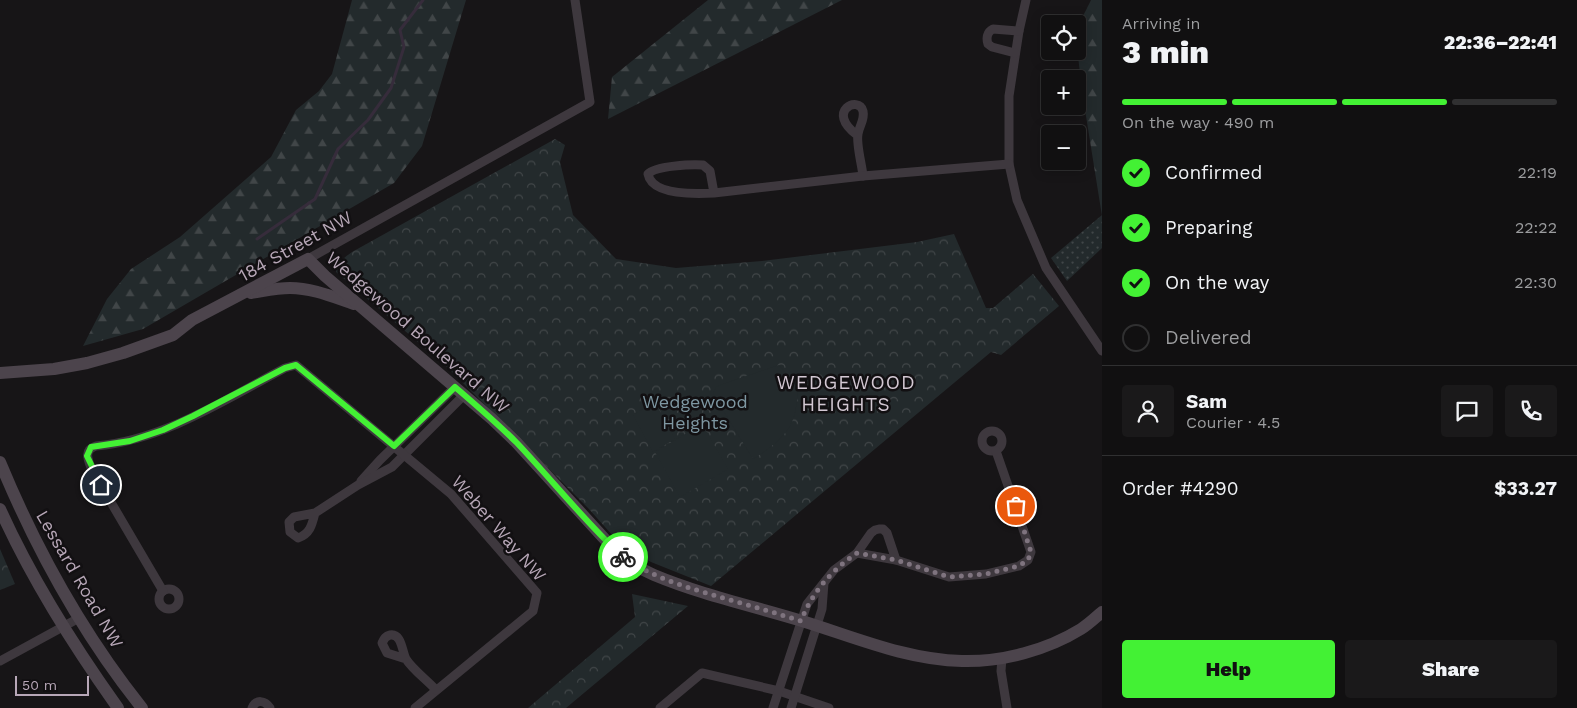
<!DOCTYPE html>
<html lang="en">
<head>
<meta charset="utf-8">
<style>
	body { margin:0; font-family:"Work Sans",sans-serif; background:#1a191a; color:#f1f3f6; height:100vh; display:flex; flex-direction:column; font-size:19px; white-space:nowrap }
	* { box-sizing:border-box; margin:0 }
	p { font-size:16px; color:#9c9d9f }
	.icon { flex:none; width:28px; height:28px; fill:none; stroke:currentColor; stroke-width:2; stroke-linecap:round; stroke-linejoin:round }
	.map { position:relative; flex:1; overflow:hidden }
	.side { display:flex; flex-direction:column; background:#111011; width:475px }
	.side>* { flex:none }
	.controls { position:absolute; left:1041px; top:15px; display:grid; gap:10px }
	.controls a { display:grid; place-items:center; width:45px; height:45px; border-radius:5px; background:#111011; box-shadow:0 2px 12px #0003,0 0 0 1px #303031; font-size:25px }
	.scale { position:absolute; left:15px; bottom:12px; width:74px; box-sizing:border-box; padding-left:5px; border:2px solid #b7a7b7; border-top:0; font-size:14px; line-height:18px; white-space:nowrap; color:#b7a7b7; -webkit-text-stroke:4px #121012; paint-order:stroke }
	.pin { position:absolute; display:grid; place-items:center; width:42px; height:42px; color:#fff; margin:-21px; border:2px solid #fff; border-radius:50%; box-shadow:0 1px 5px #0007 }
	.courier { position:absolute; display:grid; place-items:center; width:50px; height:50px; margin:-25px; border:4px solid #43f134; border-radius:50%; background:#fff; color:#222; box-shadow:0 1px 6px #0007 }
	.headline em { font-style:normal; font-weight:800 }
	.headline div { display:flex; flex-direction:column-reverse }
	.headline { display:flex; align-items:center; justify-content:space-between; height:85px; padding:0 20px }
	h1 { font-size:32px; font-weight:800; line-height:38px }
	.bar { display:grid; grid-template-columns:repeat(4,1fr); gap:8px 5px; align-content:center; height:60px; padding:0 20px }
	.bar i { height:6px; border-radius:4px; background:#303031 }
	.bar .current { background:#43f134 }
	.bar p { grid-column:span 4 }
	.line { display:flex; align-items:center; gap:12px; padding:0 20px; border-top:1px solid #303031 }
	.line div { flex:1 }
	.round { display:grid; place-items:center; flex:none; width:52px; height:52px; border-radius:5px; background:#1a191a }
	ol { padding:0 20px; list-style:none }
	li { display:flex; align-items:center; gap:15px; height:55px }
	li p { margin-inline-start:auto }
	li .icon { padding:5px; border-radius:50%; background:#43f134; color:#111; stroke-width:4 }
	li:last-child { color:#9c9d9f }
	li i { width:28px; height:28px; border:2px solid #303031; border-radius:50% }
	.cta { display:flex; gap:10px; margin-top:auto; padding:10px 20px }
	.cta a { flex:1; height:58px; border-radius:5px; background:#43f134; color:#111; font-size:20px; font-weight:800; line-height:58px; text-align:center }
	.cta a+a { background:#1a191a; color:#f1f3f6 }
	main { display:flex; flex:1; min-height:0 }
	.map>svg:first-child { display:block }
</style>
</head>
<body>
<main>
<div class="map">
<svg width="1102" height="708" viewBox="0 0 1102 708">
	<defs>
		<pattern id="grass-dots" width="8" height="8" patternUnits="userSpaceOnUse" patternTransform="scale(1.25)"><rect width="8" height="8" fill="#232a2c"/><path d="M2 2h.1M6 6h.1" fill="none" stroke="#414648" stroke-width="1.8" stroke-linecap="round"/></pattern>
		<pattern id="forest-firs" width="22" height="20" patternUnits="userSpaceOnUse" patternTransform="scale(1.25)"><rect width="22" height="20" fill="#232a2c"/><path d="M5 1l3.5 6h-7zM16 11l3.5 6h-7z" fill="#414648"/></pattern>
		<pattern id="park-crowns" width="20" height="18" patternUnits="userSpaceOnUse" patternTransform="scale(1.25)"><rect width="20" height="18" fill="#232a2c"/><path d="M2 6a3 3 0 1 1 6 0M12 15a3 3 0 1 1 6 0" fill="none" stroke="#414648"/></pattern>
	</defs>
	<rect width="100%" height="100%" fill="#171517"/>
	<path fill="url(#grass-dots)" d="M1102,215V248L1067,281L1051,258Z"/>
	<g fill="url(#forest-firs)">
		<path d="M352,0H466L422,146L394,183L143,329L83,346L107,299L131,269L180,237L271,157L296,110L319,91L332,74Z"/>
		<path d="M708,0H842L608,119L612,77Z"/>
		<path d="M1091,0H1102V216L1082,91L1078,56L1081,51C1072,32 1083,17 1091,0Z"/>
	</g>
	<g fill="url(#park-crowns)">
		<path d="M555,139L565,145L560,162L573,215L616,259L676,268L762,261L917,242L954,234L986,308H993L1033,274L1059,306L1001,355L991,352L711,586L651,562L622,546L588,508L446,366L336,272C336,263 345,257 352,252Z"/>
		<path d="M0,549L15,584L0,590Z"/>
		<path d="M632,594L688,606L566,708H528L635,617Z"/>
	</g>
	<g fill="#232a2c">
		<path d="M779,365C786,373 793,381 797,391C799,396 797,402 796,407C793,433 773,446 753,459L713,394L716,387L723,384Z"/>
		<path d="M655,402L675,439L653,452L633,415Z"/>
		<path d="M702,424L728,469L680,497L655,452Z"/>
	</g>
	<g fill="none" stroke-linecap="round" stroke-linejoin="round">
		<path stroke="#362c3b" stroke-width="3" d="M257,239L315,199L338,149L368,120L391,88L404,47L400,30L423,0"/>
		<g stroke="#3e383e" stroke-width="9">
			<path d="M1026,0L1019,31L1009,96V164L1017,200L1046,268L1102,351"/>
			<path d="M1015,53L992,47L988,44C986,38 987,32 993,29L1019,31"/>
			<path d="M857,135C825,111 859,95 863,111C865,120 859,126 858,134C856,144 862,165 863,176"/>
			<path d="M714,193C697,194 652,196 648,174C655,166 692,164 703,165L710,171L714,193L863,176L1009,164"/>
			<path d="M308,259L590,102L575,0"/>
			<circle cx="992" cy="441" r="10"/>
			<path d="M361,481L380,460L455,387"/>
			<path d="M315,513C312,525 310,534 298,538L290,532L289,522L294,517L315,513L358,485L392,467L464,395"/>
			<path d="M857,553L896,560L949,577L986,574L1019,566L1028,560L1031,552L996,451"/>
			<circle cx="169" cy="599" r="10"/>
			<path d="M163,591L92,470C88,460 83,450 96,446C164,440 226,399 285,368L296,365L451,494L537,593L533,611L415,708"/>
			<path d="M1002,658L1001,671L1007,708"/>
			<path d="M406,659L387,653L382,643C384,639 385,636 390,635C402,633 402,652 406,659C412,669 428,681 436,690"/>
			<path d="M0,661L79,618"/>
			<path d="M252,708C256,699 265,700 270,708"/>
			<path d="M660,708L702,673L779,691L829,708"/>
			<path d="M773,708L807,604L834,570L857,553L871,533L875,530L879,529H883L887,533L896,560"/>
			<path d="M791,708L822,609L824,583"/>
		</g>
		<g stroke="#4c444c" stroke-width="12">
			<path d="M251,293C264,291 277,288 290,288C312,288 333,297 354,304"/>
			<path d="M0,373L54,369L87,363L123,353L173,335L192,320L308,259L325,276L492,419L516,442L611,546C624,558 637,568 654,575C702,595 753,606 802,621C854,637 907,660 962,661C1003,662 1047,650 1081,629C1089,624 1095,618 1102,612"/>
			<path d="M0,462C36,549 83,634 142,708"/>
			<path d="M0,509C32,580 73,645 118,708"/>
		</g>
	</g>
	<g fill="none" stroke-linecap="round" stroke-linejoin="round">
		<path stroke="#7f747f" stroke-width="5" stroke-dasharray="0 9" d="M623,557C653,578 689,588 723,598C749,605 775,613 801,621C812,592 832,570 857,553L896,560L949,577L986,574L1019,566L1028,560L1031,552L1016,506"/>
		<path stroke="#43f134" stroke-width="6" d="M101,485L87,456L91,447L130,441L163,430L193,416L285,368L296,365L394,446L455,387C476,405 497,423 517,443C553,481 585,522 623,557"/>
	</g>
	<g text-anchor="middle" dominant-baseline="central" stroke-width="5" stroke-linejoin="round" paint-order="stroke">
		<g font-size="18" fill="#b7a7b7" stroke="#121012">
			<text transform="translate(295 246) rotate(-29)">184 Street NW</text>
			<text transform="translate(418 332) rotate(41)">Wedgewood Boulevard NW</text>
			<text transform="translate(499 528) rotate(49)">Weber Way NW</text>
			<text transform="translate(80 579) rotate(60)">Lessard Road NW</text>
		</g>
		<g font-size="18" fill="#7e97a2" stroke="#121012">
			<text x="695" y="401">Wedgewood<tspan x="695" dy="21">Heights</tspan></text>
		</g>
		<g font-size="19" letter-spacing="1" fill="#d3c8d3" stroke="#121012">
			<text x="846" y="382">WEDGEWOOD<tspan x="846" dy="22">HEIGHTS</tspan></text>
		</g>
	</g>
</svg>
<div class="controls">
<a><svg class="icon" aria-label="locate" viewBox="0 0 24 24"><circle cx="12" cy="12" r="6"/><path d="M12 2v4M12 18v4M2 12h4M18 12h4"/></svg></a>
<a>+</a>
<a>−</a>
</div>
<div class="scale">50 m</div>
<div class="pin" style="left:1016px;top:506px;background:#ea580c"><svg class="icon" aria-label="bag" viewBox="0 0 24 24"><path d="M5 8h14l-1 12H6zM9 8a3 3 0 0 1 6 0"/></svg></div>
<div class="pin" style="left:101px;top:485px;background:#1f2937"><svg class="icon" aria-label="home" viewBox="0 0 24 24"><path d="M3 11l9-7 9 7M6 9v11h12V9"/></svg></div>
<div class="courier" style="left:623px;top:557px"><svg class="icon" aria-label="bike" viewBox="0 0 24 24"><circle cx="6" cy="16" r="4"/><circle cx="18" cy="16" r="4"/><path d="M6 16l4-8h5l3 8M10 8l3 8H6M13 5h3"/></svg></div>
</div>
<section class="side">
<div class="headline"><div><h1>3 min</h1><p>Arriving in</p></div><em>22:36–22:41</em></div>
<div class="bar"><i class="current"></i><i class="current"></i><i class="current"></i><i></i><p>On the way · 490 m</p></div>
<ol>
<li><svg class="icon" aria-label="check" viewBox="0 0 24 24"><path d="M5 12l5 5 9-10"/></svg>Confirmed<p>22:19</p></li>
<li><svg class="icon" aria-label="check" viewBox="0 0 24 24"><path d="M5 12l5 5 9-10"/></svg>Preparing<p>22:22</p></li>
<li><svg class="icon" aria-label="check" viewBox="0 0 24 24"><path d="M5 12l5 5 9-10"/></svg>On the way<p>22:30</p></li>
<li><i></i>Delivered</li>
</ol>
<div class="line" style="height:90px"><a class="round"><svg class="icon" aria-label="person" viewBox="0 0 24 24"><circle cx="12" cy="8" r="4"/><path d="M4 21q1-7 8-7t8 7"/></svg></a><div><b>Sam</b><p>Courier · 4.5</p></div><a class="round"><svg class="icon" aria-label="chat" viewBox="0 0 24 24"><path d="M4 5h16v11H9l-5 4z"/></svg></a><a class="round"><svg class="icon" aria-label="phone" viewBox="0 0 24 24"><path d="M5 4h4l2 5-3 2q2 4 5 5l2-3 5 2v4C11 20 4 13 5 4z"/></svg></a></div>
<div class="line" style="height:65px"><div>Order #4290</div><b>$33.27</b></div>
<div class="cta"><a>Help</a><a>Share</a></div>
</section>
</main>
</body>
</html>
